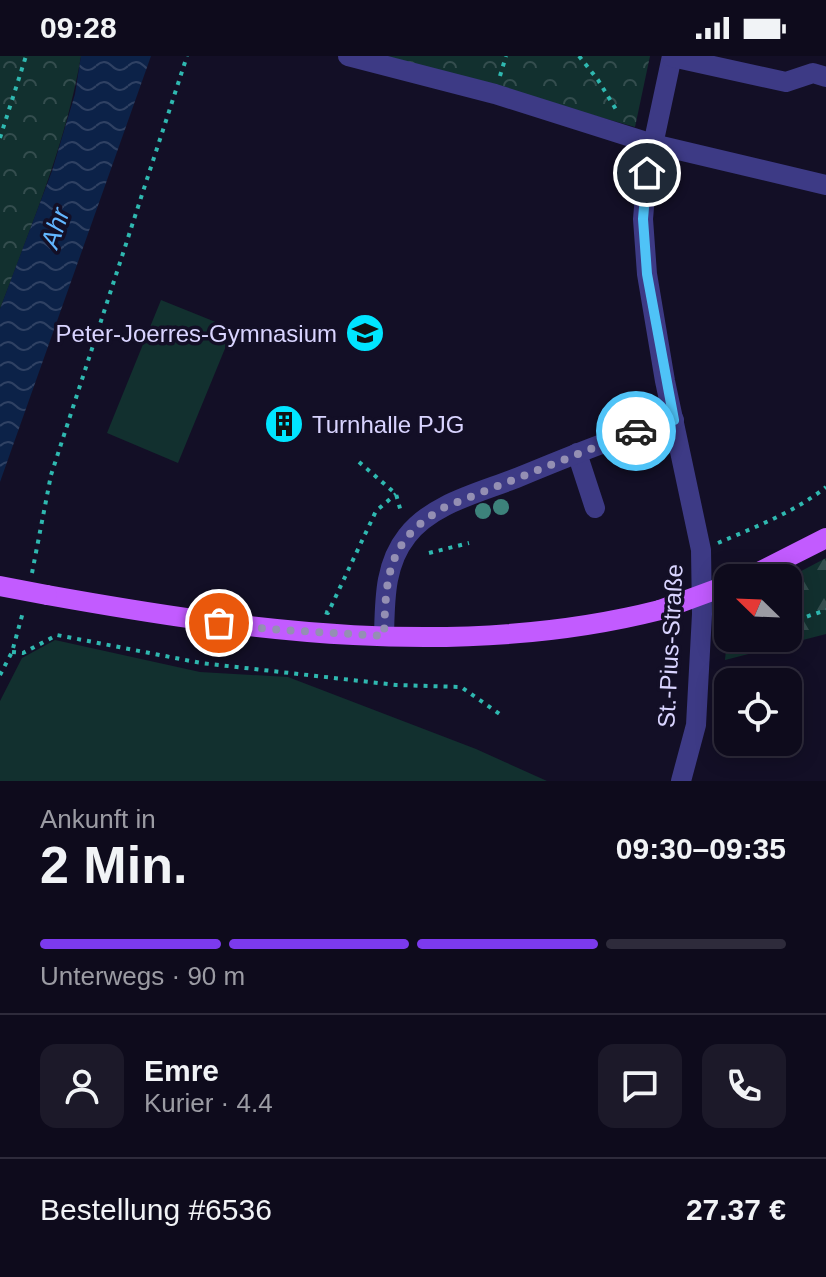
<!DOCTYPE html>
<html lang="de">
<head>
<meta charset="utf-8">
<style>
	body { margin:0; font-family:Arial,sans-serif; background:#1c1929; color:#f1f3f6; height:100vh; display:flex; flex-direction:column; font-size:30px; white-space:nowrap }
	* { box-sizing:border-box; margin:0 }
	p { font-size:26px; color:#9b9ba3 }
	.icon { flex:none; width:44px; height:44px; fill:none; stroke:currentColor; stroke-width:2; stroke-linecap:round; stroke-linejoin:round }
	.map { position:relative; height:725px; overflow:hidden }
	.drawer { display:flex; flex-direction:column; background:#0e0b1c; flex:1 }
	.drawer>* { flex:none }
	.needle { width:52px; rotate:293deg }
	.controls { position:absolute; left:714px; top:508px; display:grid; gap:16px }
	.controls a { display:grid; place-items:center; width:88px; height:88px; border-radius:16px; background:#0e0b1c; box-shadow:0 4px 20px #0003,0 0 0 2px #2e2b3b; font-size:40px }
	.pin { position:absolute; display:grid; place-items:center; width:68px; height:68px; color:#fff; margin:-34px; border:4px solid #fff; border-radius:50%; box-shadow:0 2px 8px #0007 }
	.courier { position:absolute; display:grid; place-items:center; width:80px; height:80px; margin:-40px; border:6px solid #4fc3f7; border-radius:50%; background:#fff; color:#222; box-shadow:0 2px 10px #0007 }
	.headline em { font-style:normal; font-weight:600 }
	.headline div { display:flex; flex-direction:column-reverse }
	.headline { display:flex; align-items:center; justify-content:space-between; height:136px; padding:0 40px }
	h1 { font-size:52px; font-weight:600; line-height:60px }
	.bar { display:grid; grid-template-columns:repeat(4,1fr); gap:12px 8px; align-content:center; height:96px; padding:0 40px }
	.bar i { height:10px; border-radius:6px; background:#2e2b3b }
	.bar .active { background:#7c3aed }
	.bar p { grid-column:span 4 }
	.line { display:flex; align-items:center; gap:20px; padding:0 40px; border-top:2px solid #2e2b3b }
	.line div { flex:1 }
	.round { display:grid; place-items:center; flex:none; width:84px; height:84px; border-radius:16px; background:#1c1929 }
	.status { display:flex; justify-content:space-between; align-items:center; height:56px; padding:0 40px; background:#0e0b1c; direction:ltr }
	.status svg { height:22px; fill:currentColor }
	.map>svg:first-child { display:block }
</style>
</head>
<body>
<div class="status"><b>09:28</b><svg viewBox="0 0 49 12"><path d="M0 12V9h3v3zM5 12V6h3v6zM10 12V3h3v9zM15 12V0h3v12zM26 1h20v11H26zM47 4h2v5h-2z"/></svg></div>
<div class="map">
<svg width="826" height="725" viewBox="0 0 826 725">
	<defs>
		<pattern id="forest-firs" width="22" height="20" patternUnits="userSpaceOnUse" patternTransform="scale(2)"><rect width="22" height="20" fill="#12302f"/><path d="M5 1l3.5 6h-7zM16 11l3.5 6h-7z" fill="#344d4e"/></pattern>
		<pattern id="park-crowns" width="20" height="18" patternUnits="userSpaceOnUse" patternTransform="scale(2)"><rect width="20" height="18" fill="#12302f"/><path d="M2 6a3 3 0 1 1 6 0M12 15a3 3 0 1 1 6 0" fill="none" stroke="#344d4e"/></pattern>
		<pattern id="water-waves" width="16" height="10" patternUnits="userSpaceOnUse" patternTransform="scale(2)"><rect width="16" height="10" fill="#0c2248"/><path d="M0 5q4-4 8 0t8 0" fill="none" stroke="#2f4163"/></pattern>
	</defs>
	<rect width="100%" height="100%" fill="#130f26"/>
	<path fill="url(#forest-firs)" d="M826,502V578L725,604L728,574V582H788V522Z"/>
	<g fill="url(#park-crowns)">
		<path d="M0,0H81C66,88 31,170 0,253Z"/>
		<path d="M385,0H650L635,71Z"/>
	</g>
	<g fill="#12302f">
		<path d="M161,244L233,273L178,407L107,377Z"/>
		<path d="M55,584L200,616L288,621L476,693L547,725H0V645L22,602Z"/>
	</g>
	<path fill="url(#water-waves)" d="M81,0H151L0,426V253L52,115L75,38Z"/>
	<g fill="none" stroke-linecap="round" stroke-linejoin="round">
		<g stroke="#2fb8b0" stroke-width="4" stroke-dasharray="4 6" stroke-linecap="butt">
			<path d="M579,0L598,24L617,55"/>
			<path d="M500,20L506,0"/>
			<path d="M0,82L26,0"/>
			<path d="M359,406L396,438L401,456"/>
			<path d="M718,487C755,471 795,456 826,431"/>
			<path d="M429,497L469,487"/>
			<path d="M32,517L51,419L187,0"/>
			<path d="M325,556L328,557L376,455L396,438"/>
			<path d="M788,567L826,554"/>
			<path d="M720,590L744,582"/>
			<path d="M12,596L23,597L57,579L201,607L396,629L461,631L504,661"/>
			<path d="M0,619L12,596L23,556"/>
		</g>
		<g stroke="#3d3a85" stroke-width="20">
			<path d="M348,0L495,38L653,88L826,129"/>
			<path d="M672,0L647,117L643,163L647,218L665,325L701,494L702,558L696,669L681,725"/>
			<path d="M672,1L786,26L813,17L826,21"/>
			<path d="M577,397L595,452"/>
			<path d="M384,580C385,545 384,509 407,480C432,447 482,436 519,421C570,400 621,379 674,364"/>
		</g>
		<g stroke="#c25bff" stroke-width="20">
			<path d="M747,522L826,482"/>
			<path d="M47,539C248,575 459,605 660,554"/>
		</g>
		<g stroke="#c25bff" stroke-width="20">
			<path d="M0,530L47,539"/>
			<path d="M660,554L728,529"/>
		</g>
	</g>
	<g fill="#3d827b">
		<circle cx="501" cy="451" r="8"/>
		<circle cx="483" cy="455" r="8"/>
	</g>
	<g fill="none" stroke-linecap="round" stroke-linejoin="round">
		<path stroke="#948fb3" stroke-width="8" stroke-dasharray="0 14.4" d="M219,567L267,573L384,580C386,519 387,484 445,451L636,375"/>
		<path stroke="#4fc3f7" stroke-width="10" d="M636,375L674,364L647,218L643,163L647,117"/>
	</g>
	<defs>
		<symbol id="school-disc" viewBox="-11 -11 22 22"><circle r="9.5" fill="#00e5ff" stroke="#130f26"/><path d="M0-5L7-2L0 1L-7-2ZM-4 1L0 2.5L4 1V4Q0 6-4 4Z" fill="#111"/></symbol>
		<symbol id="building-disc" viewBox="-11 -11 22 22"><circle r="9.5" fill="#00e5ff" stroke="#130f26"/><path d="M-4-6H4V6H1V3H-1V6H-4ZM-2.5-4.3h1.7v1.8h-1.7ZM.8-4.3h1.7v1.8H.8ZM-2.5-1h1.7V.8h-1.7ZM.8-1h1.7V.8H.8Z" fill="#111"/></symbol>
	</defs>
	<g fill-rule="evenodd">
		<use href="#school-disc" x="343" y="255" width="44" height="44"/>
		<use href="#building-disc" x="262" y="346" width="44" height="44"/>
	</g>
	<g text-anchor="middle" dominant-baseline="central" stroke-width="7" stroke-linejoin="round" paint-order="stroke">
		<g font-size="24" fill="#d9d4ff" stroke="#130f26" text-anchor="end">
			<text x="337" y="277">Peter-Joerres-Gymnasium</text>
			<text x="312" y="368" text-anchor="start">Turnhalle PJG</text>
		</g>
		<g font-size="24" fill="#d9d4ff" stroke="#130f26">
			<text transform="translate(670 590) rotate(-87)">St.-Pius-Straße</text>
		</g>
		<g font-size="26" font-style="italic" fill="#62b6ff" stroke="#130f26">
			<text transform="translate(55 172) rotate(-72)">Ahr</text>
		</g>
	</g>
</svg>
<div class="controls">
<a><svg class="needle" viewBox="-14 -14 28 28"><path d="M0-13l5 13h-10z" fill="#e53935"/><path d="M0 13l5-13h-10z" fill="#9b9ba3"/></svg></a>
<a><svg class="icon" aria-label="locate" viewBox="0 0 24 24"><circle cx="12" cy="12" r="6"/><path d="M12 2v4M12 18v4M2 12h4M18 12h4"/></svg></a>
</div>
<div class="pin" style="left:219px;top:567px;background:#ea580c"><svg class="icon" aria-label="bag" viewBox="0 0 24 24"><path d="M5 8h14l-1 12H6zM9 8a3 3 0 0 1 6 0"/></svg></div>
<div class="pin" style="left:647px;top:117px;background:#1f2937"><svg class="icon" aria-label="home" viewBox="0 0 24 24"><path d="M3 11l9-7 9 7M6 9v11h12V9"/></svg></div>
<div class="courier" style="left:636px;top:375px"><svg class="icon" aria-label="car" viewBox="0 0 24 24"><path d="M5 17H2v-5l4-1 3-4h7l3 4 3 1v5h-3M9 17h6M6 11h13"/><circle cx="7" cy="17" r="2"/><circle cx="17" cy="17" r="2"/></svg></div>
</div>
<section class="drawer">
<div class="headline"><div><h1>2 Min.</h1><p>Ankunft in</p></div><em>09:30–09:35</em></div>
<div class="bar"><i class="active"></i><i class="active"></i><i class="active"></i><i></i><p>Unterwegs · 90 m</p></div>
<div class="line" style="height:144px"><a class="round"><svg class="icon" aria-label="person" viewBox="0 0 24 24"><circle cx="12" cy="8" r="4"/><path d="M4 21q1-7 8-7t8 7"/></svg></a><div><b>Emre</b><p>Kurier · 4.4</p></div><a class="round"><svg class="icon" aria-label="chat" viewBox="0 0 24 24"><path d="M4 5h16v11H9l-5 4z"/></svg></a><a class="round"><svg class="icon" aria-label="phone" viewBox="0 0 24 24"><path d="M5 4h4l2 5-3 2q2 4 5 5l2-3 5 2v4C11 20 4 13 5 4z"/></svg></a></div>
<div class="line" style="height:104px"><div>Bestellung #6536</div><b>27.37 €</b></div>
</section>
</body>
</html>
